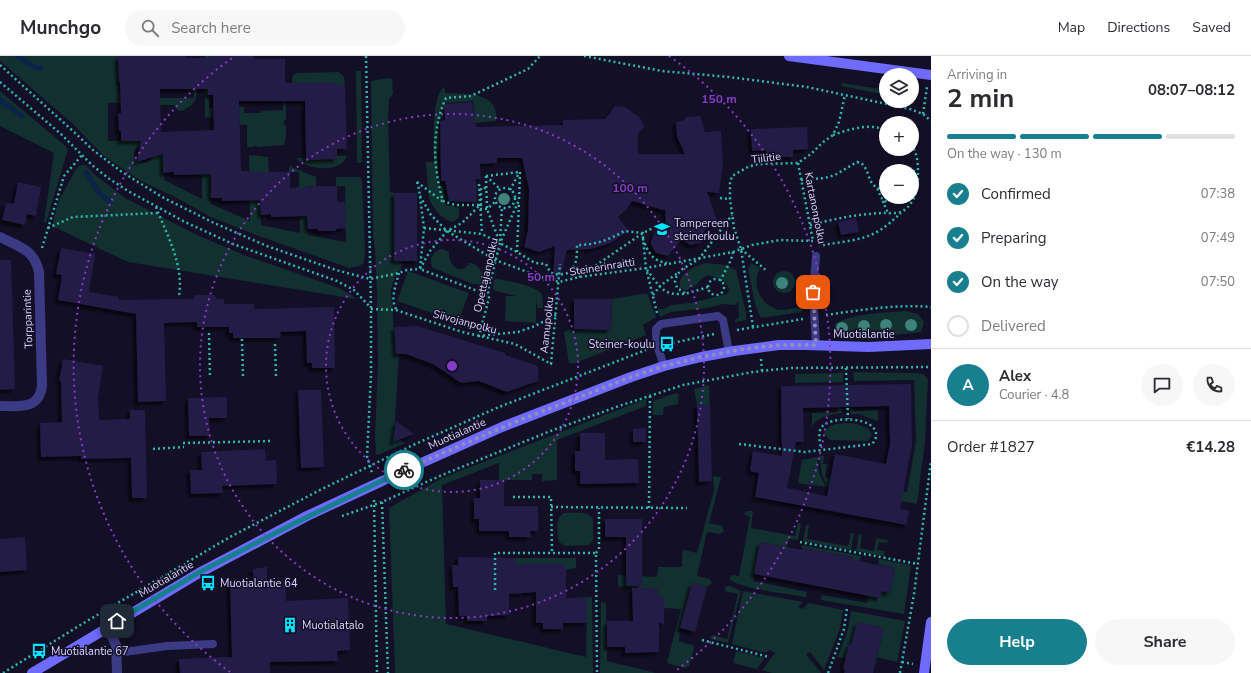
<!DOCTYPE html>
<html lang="en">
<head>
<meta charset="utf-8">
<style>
	body { margin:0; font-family:"Nunito Sans",sans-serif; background:#f7f7f7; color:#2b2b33; height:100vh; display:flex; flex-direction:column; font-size:15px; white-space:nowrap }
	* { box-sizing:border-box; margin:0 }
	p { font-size:13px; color:#7c7c81 }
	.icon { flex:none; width:22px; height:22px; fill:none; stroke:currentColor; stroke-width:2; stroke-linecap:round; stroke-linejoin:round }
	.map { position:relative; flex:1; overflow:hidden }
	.drawer { display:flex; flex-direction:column; background:#fff; width:320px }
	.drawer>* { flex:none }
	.fabs { position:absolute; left:879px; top:12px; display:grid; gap:8px }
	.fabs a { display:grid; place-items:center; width:40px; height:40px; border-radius:50%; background:#fff; box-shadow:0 2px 10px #0003; font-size:20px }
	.pin { position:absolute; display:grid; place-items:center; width:34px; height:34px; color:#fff; margin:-17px; border-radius:8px; box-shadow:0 2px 6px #0006 }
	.courier { position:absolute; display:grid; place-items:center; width:40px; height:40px; margin:-20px; border:3px solid #187f8f; border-radius:50%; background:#fff; color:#222; box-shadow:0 1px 5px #0007 }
	.head em { font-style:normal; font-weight:700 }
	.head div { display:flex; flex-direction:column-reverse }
	.head { display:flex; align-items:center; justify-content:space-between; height:68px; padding:0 16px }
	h1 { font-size:26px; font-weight:700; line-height:30px }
	.bar { display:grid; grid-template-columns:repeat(4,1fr); gap:6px 4px; align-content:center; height:48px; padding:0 16px }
	.bar i { height:5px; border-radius:3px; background:#e1e1e2 }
	.bar .on { background:#187f8f }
	.bar p { grid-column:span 4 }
	.line { display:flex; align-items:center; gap:10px; padding:0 16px; border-top:1px solid #e1e1e2 }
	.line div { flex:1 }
	.round { display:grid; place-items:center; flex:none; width:42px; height:42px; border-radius:21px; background:#f7f7f7 }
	ol { padding:0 16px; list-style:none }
	li { display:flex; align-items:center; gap:12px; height:44px }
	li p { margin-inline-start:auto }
	li .icon { padding:4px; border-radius:50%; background:#187f8f; color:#fff; stroke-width:4 }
	li:last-child { color:#7c7c81 }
	li i { width:22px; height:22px; border:2px solid #e1e1e2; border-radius:50% }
	.button { display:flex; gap:8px; margin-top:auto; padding:8px 16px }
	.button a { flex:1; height:46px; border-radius:24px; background:#187f8f; color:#fff; font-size:16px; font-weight:700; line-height:46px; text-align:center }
	.button a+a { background:#f7f7f7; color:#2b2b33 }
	header { display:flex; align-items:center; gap:24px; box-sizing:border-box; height:56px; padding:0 20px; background:#fff; border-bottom:1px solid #e1e1e2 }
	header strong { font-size:19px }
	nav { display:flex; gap:22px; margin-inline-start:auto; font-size:14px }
	.search { width:280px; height:36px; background:#f7f7f7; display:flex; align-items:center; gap:10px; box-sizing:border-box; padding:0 14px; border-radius:22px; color:#7c7c81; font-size:15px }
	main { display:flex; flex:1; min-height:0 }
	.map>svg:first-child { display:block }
</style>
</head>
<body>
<header>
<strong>Munchgo</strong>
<div class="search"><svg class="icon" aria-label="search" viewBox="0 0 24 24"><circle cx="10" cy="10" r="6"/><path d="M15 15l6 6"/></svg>Search here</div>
<nav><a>Map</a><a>Directions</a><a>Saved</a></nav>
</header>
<main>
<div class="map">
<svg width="931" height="617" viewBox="0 0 931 617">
	<defs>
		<filter id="shadow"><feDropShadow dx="-3.5" dy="3.5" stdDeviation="1" flood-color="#0009"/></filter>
	</defs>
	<rect width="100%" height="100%" fill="#130f26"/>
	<g fill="#12302f">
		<path d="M0,0H118L119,38L157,37V42H194V30L197,27C197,44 197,47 182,55L177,54L174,49H160V46L108,47V85H153C143,88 125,93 139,106L146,107L152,102L162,80L164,124L202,143V116L210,100L211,148L250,165L249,99L268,101L269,116L260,117L261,169L300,177L299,116H289V110L316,121V130L306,131L308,179L346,186L345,130H336V121H360L362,123L365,196L364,207L359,210L349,212L256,179L211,161L175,141L141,125L104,100L72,67L0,5Z"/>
		<path d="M205,0H216H211V7L208,10L209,52L244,51V57H261V55L283,54L284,42L286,43V64H284V69H286V81L284,89L258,91V90H254V91H247V69H240L239,62H213L205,61Z"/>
		<path d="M356,15H361L362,106L360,107H357Z"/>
		<path d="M339,16L344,21L345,29H339V31L292,27L293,19L297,17Z"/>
		<path d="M388,22L392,23L393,37L389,43L388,62L390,136L394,137V205H401V214L396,217L391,234L395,290L396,298H399L394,380L405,387L378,399L376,398L375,382L378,308L377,237L375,193L373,180L371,25Z"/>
		<path d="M842,27L886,34V39L841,30Z"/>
		<path d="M445,31V37C465,38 500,35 496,65L475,67L473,45L444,47V63L439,64V90L437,96L440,130H444L445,148L459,152V161L454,166C443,165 434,154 429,143L426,106H434C434,92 431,36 445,31Z"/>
		<path d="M0,35L62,87L68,93L46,167L44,166L54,97L0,70Z"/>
		<path d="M337,100H347C340,118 306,114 296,102H306L309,104L336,103Z"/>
		<path d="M81,109H86L94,118L125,142L197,179L244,199L339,232L351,239L356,243L128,206L52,170L58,146L76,113Z"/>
		<path d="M440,193H443L449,196C449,200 449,203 451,206C455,215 465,216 469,207H471L476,209L488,223L486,229L473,228L433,212C428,204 432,197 440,193Z"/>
		<path d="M705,207L726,209L736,214L746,257V264L735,266V264L739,261L738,245L736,249L723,248L707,252L671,256L660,261L658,253H664L671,249L690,247L727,238L729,233L726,227C698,209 706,229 685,234L680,232C677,217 694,211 705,207Z"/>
		<path d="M751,207L760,212C757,218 756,224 757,231C758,241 770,253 780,254C787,254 793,252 800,252L802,253V256L761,262L756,252L748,213Z"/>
		<circle cx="784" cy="226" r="11"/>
		<path d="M408,215L469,237L458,266L397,245Z"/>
		<path d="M496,223C508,224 535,230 542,238L543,252H538L536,245V267L505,265L506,240H516L493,234L494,224Z"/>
		<path d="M647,237L656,261L643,269L646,279L575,307H569L564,276L571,273L611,274L612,243Z"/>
		<path d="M905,255L918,258L924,266L921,276C892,280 865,282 836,277L835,267C856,257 882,257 905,255Z"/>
		<path d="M853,316L917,317C923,318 927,319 928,325L925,385L917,448L827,431L822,418L819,400H824L823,408H827L825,421L907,436L916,385L914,324L854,325Z"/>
		<path d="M843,317V326L795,327V318Z"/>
		<path d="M709,329L710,349H697L694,333Z"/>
		<path d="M676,337L679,338L678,348L664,351L663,359H653V345Z"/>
		<path d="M838,339H842V357C830,359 821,359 812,370V357L837,356Z"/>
		<path d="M850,339L852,355L878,354V365L859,358H851Z"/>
		<path d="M646,343V350L557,384V424L542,425V418H532V424H499V407L442,429L446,568L586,601L587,542H566L591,541L592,542L593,617H395L389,452L442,422Z"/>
		<path d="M849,367L857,368L869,373L872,379L868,385L830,384L825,379L824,376L830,370L835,368Z"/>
		<path d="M817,401L819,417L826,431L798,427L802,404Z"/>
		<path d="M713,420L721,421L709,467L722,470L724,475L720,478L707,476L697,520L709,523L712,527L707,531L692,527L680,572L679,585L692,589L694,592L689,610L685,612L667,607L681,553L664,552V540H658V532H632L618,530V519L657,521L658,511H682V497L684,494L697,497L714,435Z"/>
		<path d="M747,455H753L751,472L795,480L798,467L801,468L798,484L789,483L787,491L760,486L753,525L807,536L806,541C789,538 743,533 730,524V521L732,519L739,520L750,461L744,458Z"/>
		<path d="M564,457C574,457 589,454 593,464V484L589,489L565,490L559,486C557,478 555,461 564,457Z"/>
		<path d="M806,469H809L807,483L848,490L851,477H854L851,494L803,485Z"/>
		<path d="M859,478L862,479L860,492L874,495L876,482L888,484L887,487L879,486L877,494L885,495L884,500L856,495Z"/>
		<path d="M802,489L861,500L860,505L853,504V501L802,492Z"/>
		<path d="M515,502H576V512L565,514L521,532V540L509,535L515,512Z"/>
		<path d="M879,503L911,509L904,558L821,544L822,539L867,547L868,540L880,542L882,535L890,537L895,512L878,508Z"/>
		<path d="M727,530H730L741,535L728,587L711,583L710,581L713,579L727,583L738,538L725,535V531Z"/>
		<path d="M743,535L803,546L798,551L803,553L809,547L843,554L840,572L824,614L810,596L806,598L821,617H772L762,614L775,597L770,594L767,596H762L732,588Z"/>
		<path d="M601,546L606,547L607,605L656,617H600Z"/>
		<path d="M851,555L905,565L897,606L877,601L884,572L857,566L851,589L849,588L846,602L838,601L848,573Z"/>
		<path d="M736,595L764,602V603L757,613L733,607Z"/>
	</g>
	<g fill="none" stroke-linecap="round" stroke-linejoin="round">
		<g stroke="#0c2248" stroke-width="5">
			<path d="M17,0L36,12H41"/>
			<path d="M0,44L22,60"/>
			<path d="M86,117L100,138L110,146"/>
		</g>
	</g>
	<g fill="#241b47" fill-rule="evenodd" filter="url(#shadow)">
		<path d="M118,0H186V2H211V0H254V3H285V27L335,26V29H345L347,93H337V103L306,104L305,45H239L241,115H249V116H290V132L299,131V133L316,130H337V146H345L346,172L336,173V175H318V173H308L307,160L271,161V158L261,159L260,144L222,145V142H211V118L174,119V116L163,117V98L137,106L141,85H121V75H119L118,57H121L120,26H119ZM160,33H208V39H213L214,74L161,76Z"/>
		<path d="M472,46L476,71L563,69V64L605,63L615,50L625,51L640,62L644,71L638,78V98H685L677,81L676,66L684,64L685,61L700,60L705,76L721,75L723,108L719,137L707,136L717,164L705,174L701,187L690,189L682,183L668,200L656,197L651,188V185L655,176L666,173L665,153L663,154L632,145L626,154L618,161L629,175L611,187L591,193L567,194L560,222L553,221L555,190L539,196L524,191L528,174L529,133L522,102H497V107L480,108L481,123H476L477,146L449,145L445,125H441L440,65L445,64L444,48Z"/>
		<path d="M807,71L808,93L793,94V101H766V94L752,95L751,73Z"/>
		<path d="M18,126L41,131L36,160L27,158L25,169L2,164L6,147L14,148Z"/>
		<rect x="394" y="137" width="23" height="68"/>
		<path d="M856,162L859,176L841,179L838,166Z"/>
		<path d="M61,192L95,198L89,236L119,241L118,244L194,243V239H215L216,243H224V248H254V253L334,251L335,312H312V307H307L306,275L280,276L281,281L277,282H233V277H229V271H197V266L164,267L166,345L138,346L136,258L58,244L62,219L56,218Z"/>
		<path d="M0,204H11L15,333L0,334Z"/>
		<path d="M574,243H612L611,274L574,273Z"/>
		<path d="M417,270L505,297V299L538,310V325L507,336L479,325L461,327L433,308L406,298H396L394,271Z"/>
		<path d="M63,303L103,310L98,341L99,364L130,363V354H145L147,442H132L131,402L81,403V400L41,401L40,367L62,366L61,325H59Z"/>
		<path d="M911,328L912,389L900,453L909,454L907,469L755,441L759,417L750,415L753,395L782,400L781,330ZM889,350L890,387L886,408L835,398L827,440L787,432L796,386H804L803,352Z"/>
		<path d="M298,334H321L324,411L301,412Z"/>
		<path d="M227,341V362H209L210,380H189L188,342Z"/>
		<path d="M697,349H710L712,425L699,426Z"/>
		<path d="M396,365L414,378L393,386Z"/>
		<path d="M646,372V386H633V373Z"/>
		<path d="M580,377H605V404L638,403L639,427L580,428V415H575V395H580Z"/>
		<path d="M265,393L266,405L276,404L277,428L222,430L223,437L191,438L190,414H202L201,396Z"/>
		<path d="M480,424H504V450H538V475H530L531,481H509V475H479V463H474V442H480Z"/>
		<path d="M605,463H642V530H626V481H605Z"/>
		<path d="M25,481L27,514L0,516V483Z"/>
		<path d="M760,486L802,494V492L853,501V504L895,512L890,537L882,535L880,542L754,518Z"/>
		<path d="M458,501L515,502V508H566V542H587V567H563V573H543V567H536V536L509,538V559L487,560V565H467V560H459L458,531H453L452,509H458Z"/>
		<path d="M267,511V525L285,524L286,545L348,542L350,594L337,595L338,605L270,606V617H180L179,603L232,601L230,527L253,525V513Z"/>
		<path d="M692,527L707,531L695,576L680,572Z"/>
		<path d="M632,532H658V540H664V568L659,567V596L625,597V591H607V565H633Z"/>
		<path d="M857,566L884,572L873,617H844L845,614L843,613L849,588L851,589Z"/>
	</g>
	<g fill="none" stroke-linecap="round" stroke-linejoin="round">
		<g stroke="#2fb8b0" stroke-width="2.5" stroke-dasharray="2 3" stroke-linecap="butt">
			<path d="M366,0L371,253V319L367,400L372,417"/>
			<path d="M584,0L662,15L729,21L807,31L910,53L923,58L931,65"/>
			<path d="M0,9L74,76L93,94L122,116L162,141L214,167L267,190L336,214L370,223L399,217L407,214L420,213L430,195L447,175L462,167L480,149H481V132H486"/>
			<path d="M0,26L61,78L92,109L108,122L128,135L185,166L233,188L337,225L354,234L371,252"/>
			<path d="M923,58L927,31"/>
			<path d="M833,79C850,73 869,67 886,74"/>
			<path d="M798,107L813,185"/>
			<path d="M908,115H918"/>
			<path d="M520,116L519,144L500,187L488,235L489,242L479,280L518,276L535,270L556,259"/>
			<path d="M486,120L487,153L500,187"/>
			<path d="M486,120L520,116"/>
			<path d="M486,120L500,133"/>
			<path d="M801,124L825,122L835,119L857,106C860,107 861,106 863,109C867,113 868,119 870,124C874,131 880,133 880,141L887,146H883L888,157"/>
			<path d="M417,126L419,133L424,172L420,213L475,234L488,235"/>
			<path d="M417,126L442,145"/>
			<path d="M479,128L482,178"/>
			<circle cx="505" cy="142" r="10"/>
			<path d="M878,133L886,126"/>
			<path d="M510,134L519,117"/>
			<path d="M420,140L431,159L447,175L495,204L544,222L559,226L579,221L646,212L733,196L752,189L780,184L813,185"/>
			<path d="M720,142L730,143"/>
			<path d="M479,149H455L443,145C433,112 431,74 446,42L471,40L528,13L540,0"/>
			<path d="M156,151C167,180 184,208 179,240"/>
			<path d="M480,153H487L495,146"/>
			<path d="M810,169C834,163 858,158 882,157C889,157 898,158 903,155C915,147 918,132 918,119C918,109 918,99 912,90"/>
			<path d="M48,172L73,161L158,157"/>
			<path d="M424,172L482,178L517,196L535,207L546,208L550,216C554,218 558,219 563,218C577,217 577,200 577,189C595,189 609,184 624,175L643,177V183"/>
			<path d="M500,185L502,151"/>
			<path d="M823,189C839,186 858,185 873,178C884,173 893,164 901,157"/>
			<path d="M42,192L64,120L82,99"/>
			<path d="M741,193L767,215"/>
			<path d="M517,196L519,146"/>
			<path d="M647,214C652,220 657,229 664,234C676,243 695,235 708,231"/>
			<path d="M579,221L643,177L661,168"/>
			<circle cx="716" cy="231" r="8"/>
			<path d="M720,225L731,204L733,196"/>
			<path d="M685,237L677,232L675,225L677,219L681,214L699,203L732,159"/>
			<path d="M653,239L660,230L679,216"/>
			<path d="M371,253L396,254L462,276L515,288L551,308L560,208"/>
			<path d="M396,253C390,242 396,229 399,217"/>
			<path d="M657,257L646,212L643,183C648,196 652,205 667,207"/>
			<path d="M826,259C861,254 896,248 931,251"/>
			<path d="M753,271L741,193L734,172L730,143V127L732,120L748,111L758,108L798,107L811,98L822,87L833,79L839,66L845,39"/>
			<path d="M737,274L803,263"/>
			<path d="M209,277L210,321"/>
			<path d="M242,283L243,321"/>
			<path d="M275,288L276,320"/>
			<path d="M668,288L714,278"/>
			<path d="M761,303L762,315"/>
			<path d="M846,312L848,363"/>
			<path d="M183,387L272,385"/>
			<path d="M739,388L805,396L872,388C874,386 876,383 876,380C878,360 829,359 821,372C818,377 820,387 821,393"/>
			<path d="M153,393L184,391"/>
			<path d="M513,441H551L552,497"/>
			<path d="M374,444L377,617"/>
			<path d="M382,446L388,617"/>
			<path d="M551,451L687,452"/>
			<path d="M649,452L650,339"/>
			<path d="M342,460L382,446L442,419L548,376L619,350L683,329L753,316L790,312L931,311"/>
			<path d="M800,486L918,508"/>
			<path d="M596,497L599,493V452"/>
			<path d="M495,534V497H596L597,617"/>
			<path d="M702,584L769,601"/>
			<path d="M902,606L913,608"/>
			<path d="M3,617L82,568L230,481L320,434L413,389L499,351L646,294"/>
			<path d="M828,617L844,573L847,552"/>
			<path d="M900,617L914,538L931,405"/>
		</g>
		<g stroke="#3d3a85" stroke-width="8">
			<path d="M816,289L813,236L816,200"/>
			<path d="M664,310C660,298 655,285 656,273L661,268L718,260L723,264L729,296"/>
			<path d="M117,597L167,590L213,588"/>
		</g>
		<g stroke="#3d3a85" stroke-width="10">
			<path d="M0,181C19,191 34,193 39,216L42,330C39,354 19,350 0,350"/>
			<path d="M107,571L116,589L117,617"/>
		</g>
		<g stroke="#6f6bff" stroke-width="10">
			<path d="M789,0L931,19"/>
			<path d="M32,617L199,517L307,460L408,413L502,371L631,321L664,310L701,301L734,295L779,289H806L869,291L931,288"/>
			<path d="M924,617L931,566"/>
		</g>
	</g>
	<g fill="#3d827b">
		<circle cx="504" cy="143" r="6"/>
		<circle cx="782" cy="227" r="6"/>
		<circle cx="886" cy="269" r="6"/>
		<circle cx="911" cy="269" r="6"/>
		<circle cx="864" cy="270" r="6"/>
		<circle cx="842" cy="272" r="6"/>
	</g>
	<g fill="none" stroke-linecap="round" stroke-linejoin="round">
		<path stroke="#948fb3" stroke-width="4" stroke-dasharray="0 7.2" d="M404,414L515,366L631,321L664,310L701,301L744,293L779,289H816L813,236"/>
		<path stroke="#187f8f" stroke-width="5" d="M117,565L198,517L289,470L404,414"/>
	</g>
	<g fill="none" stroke="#843dc5" stroke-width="2" stroke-dasharray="2 4">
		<circle cx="452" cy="310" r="126"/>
		<circle cx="452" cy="310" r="252"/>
		<path d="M230 616A378 378 0 0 1 235 0M669 0A378 378 0 0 1 674 616"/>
	</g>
	<defs>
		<symbol id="school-bare" viewBox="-9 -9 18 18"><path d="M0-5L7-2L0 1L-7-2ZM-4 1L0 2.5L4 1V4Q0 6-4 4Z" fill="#00e5ff" stroke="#130f26" stroke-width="2.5" paint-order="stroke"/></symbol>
		<symbol id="bus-bare" viewBox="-9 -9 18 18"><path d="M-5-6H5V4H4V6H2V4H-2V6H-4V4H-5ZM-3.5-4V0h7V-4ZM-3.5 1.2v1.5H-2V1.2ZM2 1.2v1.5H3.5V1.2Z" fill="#00e5ff" stroke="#130f26" stroke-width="2.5" paint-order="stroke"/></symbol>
		<symbol id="building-bare" viewBox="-9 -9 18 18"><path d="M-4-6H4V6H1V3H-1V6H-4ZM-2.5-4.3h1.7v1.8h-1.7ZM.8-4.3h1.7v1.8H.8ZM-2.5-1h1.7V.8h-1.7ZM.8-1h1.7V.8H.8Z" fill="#00e5ff" stroke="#130f26" stroke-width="2.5" paint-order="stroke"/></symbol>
	</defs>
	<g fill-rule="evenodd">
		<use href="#school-bare" x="651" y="162" width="22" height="22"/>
		<use href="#bus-bare" x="656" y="277" width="22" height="22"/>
		<use href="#bus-bare" x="197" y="516" width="22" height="22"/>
		<use href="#building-bare" x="279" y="558" width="22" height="22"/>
		<use href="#bus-bare" x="28" y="584" width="22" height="22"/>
	</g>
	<g text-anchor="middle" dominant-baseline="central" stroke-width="3" stroke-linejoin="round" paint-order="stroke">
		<g font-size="11" fill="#d9d4ff" stroke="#130f26">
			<text transform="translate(766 102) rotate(-7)">Tiilitie</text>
			<text transform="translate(815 152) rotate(79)">Kartanonpolku</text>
			<text transform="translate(602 211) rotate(-9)">Steinerinraitti</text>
			<text transform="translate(486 219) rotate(-77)">Opettajanpolku</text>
			<text transform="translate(28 263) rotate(-92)">Torpparintie</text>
			<text transform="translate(465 266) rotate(15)">Siivojanpolku</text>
			<text transform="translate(547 269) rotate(-84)">Aamupolku</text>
			<text x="864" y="278">Muotialantie</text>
			<text transform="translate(457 378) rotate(-24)">Muotialantie</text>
			<text transform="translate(166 523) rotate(-30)">Muotialantie</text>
		</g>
		<g font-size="11" fill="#d9d4ff" stroke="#130f26" text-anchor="start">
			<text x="674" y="167">Tampereen<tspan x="674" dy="13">steinerkoulu</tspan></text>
			<text x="655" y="288" text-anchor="end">Steiner-koulu</text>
			<text x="220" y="527">Muotialantie 64</text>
			<text x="302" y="569">Muotialatalo</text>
			<text x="51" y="595">Muotialantie 67</text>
		</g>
	</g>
	<circle cx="452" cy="310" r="6" fill="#843dc5" stroke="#130f26" stroke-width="2"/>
	<g font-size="12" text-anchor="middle" font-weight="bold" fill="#843dc5" stroke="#130f26" stroke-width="3" stroke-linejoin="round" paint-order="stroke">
		<text x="719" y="47">150 m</text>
		<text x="630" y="136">100 m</text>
		<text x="541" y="225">50 m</text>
	</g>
</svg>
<div class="fabs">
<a><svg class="icon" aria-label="layers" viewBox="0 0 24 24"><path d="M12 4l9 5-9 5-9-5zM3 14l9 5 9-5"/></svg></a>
<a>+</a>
<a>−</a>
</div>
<div class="pin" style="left:813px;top:236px;background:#ea580c"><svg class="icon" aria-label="bag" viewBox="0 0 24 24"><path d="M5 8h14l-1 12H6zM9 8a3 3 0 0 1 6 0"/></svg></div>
<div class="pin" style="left:117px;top:565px;background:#1f2937"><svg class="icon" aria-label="home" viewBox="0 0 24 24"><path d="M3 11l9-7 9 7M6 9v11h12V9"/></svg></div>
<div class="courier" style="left:404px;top:414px"><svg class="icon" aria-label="bike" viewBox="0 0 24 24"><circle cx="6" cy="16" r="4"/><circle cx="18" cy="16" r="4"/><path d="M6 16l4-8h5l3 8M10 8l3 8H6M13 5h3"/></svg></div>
</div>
<section class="drawer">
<div class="head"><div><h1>2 min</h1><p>Arriving in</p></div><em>08:07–08:12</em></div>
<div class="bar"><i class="on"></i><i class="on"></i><i class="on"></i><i></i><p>On the way · 130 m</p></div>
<ol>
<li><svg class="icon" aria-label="check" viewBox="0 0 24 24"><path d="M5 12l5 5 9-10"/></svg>Confirmed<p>07:38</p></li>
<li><svg class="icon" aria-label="check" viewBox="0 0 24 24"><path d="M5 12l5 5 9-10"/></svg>Preparing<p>07:49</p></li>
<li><svg class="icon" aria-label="check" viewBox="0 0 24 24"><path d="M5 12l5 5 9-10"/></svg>On the way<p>07:50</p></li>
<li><i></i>Delivered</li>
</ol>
<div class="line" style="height:72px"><b class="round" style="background:#187f8f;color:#fff">A</b><div><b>Alex</b><p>Courier · 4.8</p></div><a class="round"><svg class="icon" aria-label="chat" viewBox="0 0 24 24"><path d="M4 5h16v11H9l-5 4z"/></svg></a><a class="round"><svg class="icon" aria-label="phone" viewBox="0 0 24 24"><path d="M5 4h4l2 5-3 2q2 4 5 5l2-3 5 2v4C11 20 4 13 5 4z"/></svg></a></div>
<div class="line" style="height:52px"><div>Order #1827</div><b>€14.28</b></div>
<div class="button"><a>Help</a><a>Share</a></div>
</section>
</main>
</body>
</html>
